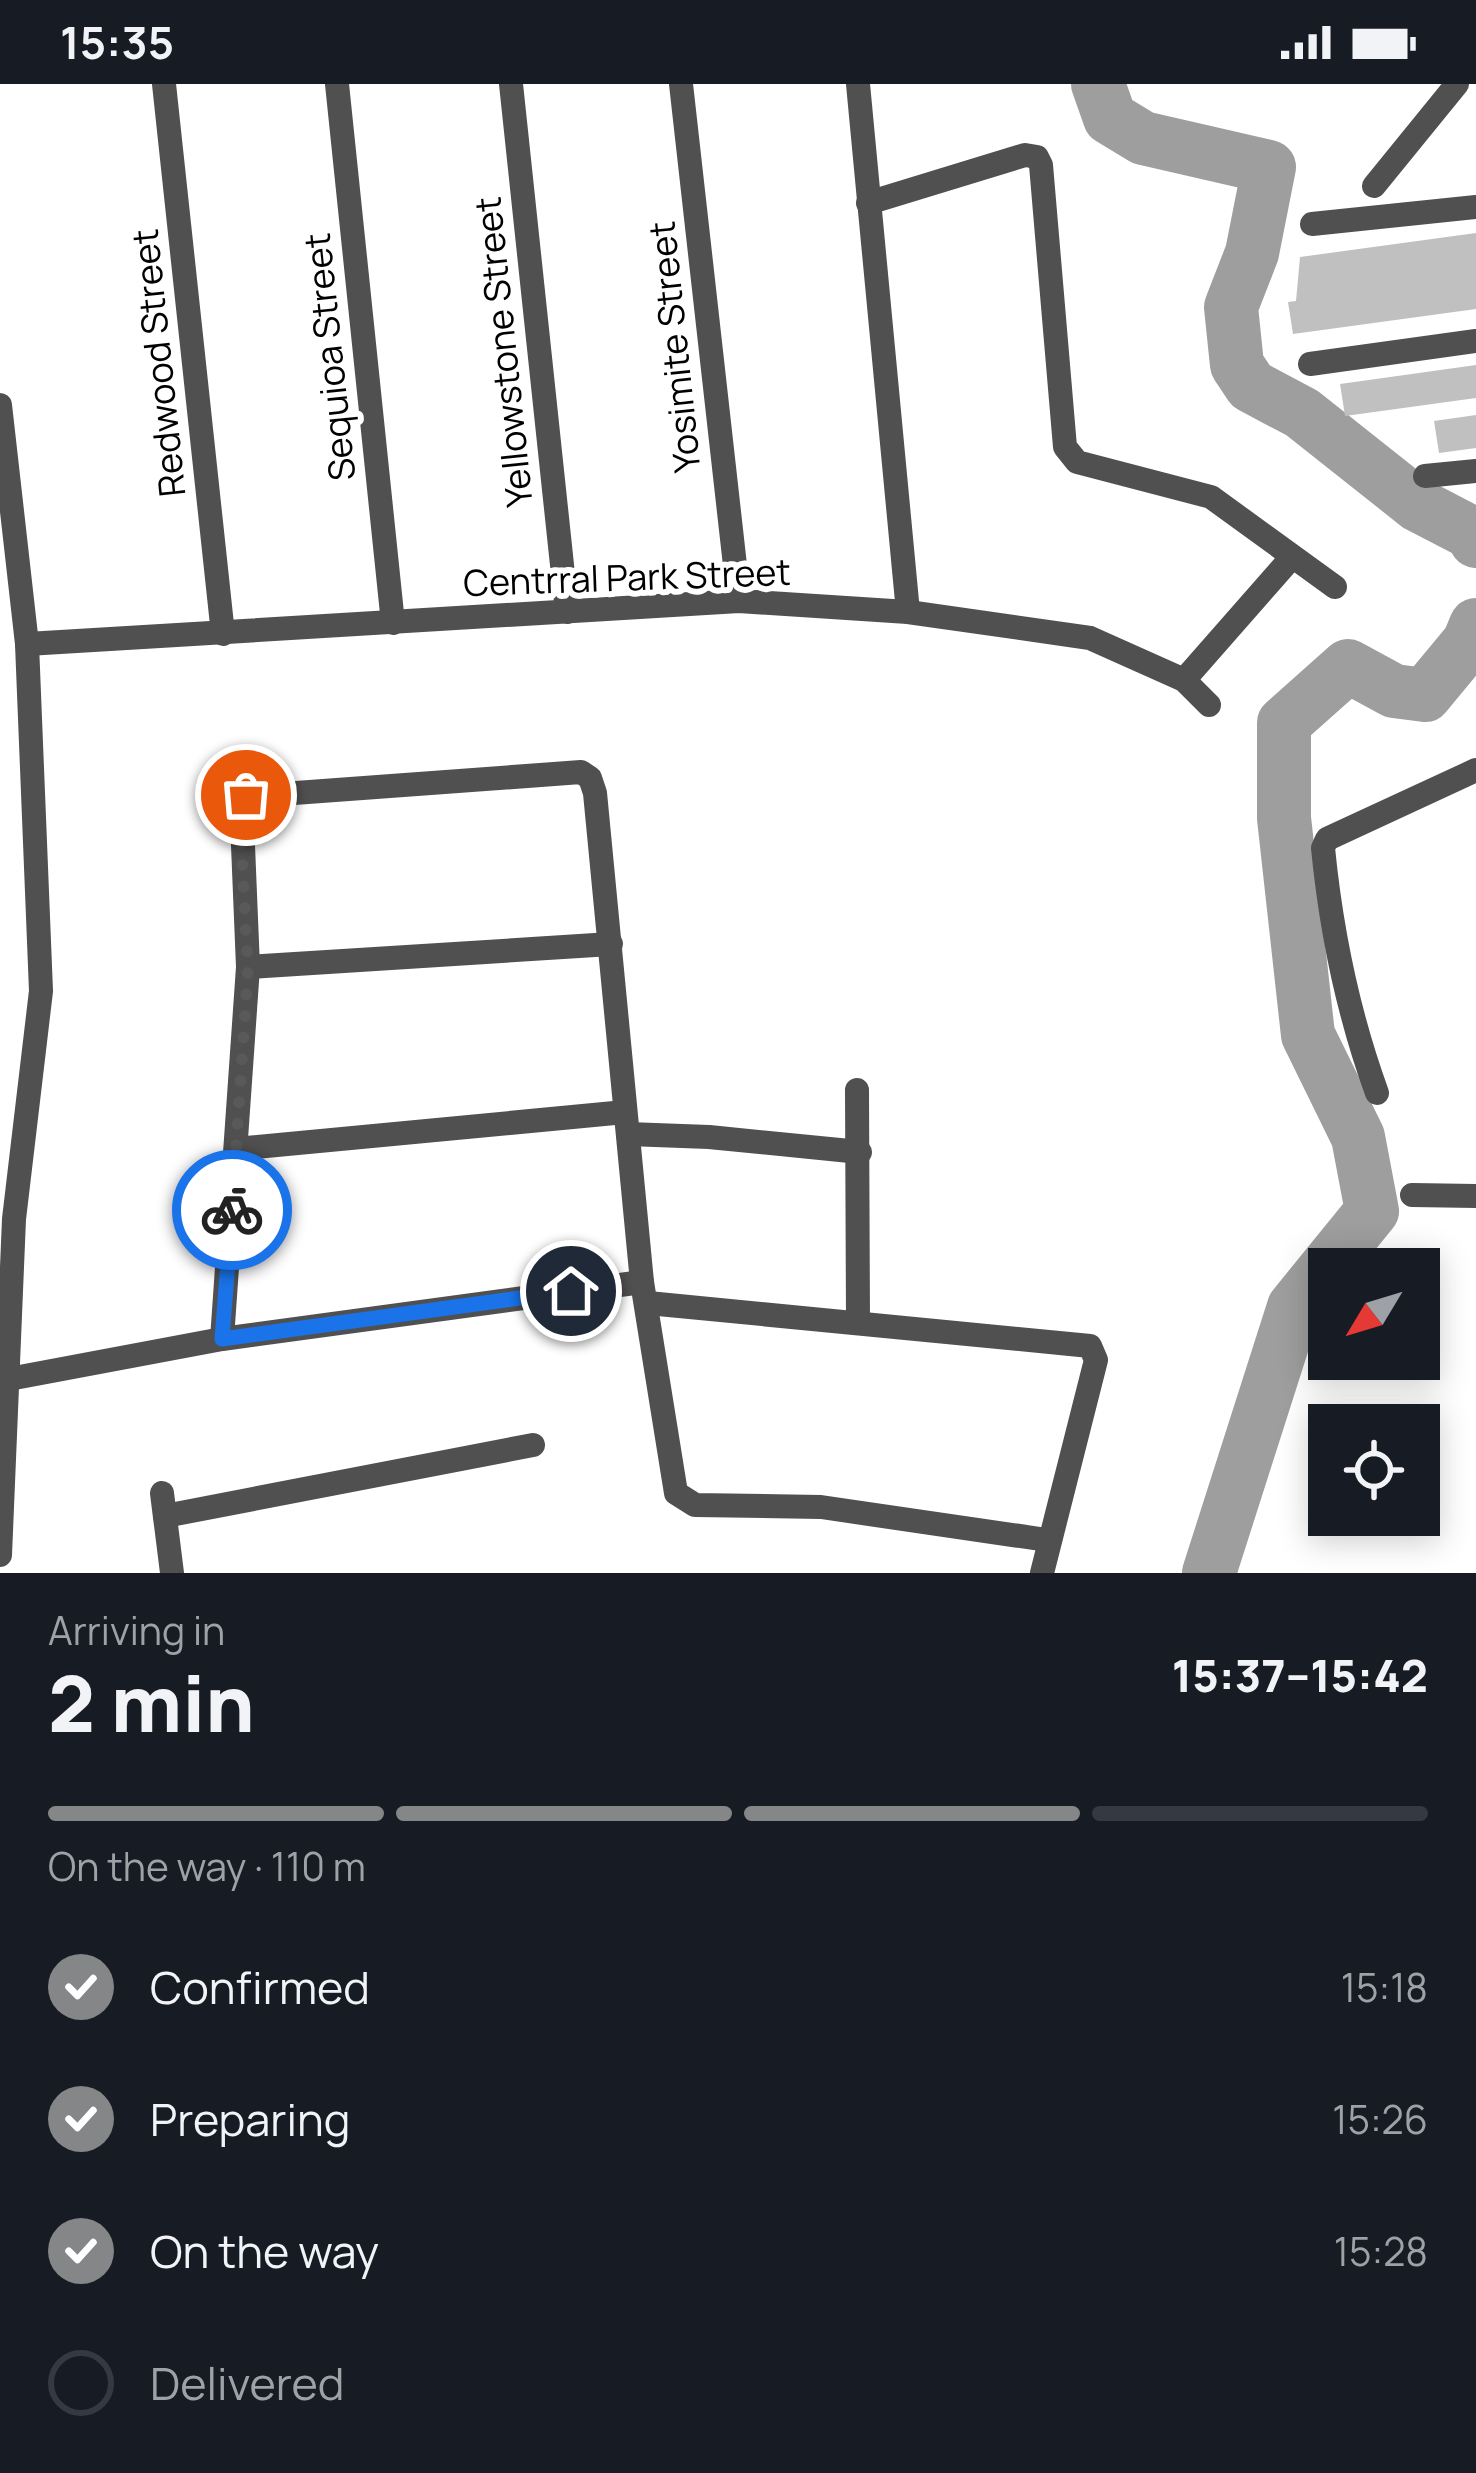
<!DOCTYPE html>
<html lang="en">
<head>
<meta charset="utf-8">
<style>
	body { margin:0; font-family:Manrope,sans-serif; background:#242831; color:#f1f3f6; height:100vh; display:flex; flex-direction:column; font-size:45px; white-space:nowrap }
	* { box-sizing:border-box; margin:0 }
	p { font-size:39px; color:#9ea1a6 }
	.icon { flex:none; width:66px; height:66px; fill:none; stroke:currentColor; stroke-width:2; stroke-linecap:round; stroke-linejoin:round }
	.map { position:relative; height:1489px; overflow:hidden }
	.details { display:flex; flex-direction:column; background:#171b24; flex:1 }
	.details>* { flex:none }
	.needle { width:78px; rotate:232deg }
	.controls { position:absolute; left:1308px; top:1164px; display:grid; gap:24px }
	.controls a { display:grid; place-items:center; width:132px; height:132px; border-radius:0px; background:#171b24; box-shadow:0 6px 30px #0003; font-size:60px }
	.pin { position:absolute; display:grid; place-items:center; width:102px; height:102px; color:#fff; margin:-51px; border:6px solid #fff; border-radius:50%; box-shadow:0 3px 12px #0007 }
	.courier { position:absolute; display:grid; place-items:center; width:120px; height:120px; margin:-60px; border:9px solid #1a73e8; border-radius:50%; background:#fff; color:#222; box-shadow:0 3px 15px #0007 }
	.head em { font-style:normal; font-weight:800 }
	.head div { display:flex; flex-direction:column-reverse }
	.head { display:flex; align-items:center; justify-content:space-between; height:204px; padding:0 48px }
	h1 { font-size:78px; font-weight:800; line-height:90px }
	.bar { display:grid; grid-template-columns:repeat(4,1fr); gap:18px 12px; align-content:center; height:144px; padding:0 48px }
	.bar i { height:15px; border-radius:9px; background:#363941 }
	.bar .active { background:#858687 }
	.bar p { grid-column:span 4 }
	ol { padding:0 48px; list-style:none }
	li { display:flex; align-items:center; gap:36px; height:132px }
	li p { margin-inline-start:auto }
	li .icon { padding:12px; border-radius:50%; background:#858687; color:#fff; stroke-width:4 }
	li:last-child { color:#9ea1a6 }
	li i { width:66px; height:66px; border:6px solid #363941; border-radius:50% }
	.status { display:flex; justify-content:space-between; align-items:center; height:84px; padding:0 60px; background:#171b24; direction:ltr }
	.status svg { height:33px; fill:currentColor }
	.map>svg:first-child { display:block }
</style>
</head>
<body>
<div class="status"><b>15:35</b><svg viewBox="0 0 49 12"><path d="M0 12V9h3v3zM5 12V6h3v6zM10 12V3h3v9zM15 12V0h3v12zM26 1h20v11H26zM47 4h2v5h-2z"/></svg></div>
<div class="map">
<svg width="1476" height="1489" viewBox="0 0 1476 1489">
	<rect width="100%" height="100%" fill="#fff"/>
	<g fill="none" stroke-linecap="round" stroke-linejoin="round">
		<g stroke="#9e9e9e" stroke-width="54">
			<path d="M1098,0L1110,34L1143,54L1269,83L1252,169L1231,223L1237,281L1251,302L1302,329L1418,421L1474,450L1476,457"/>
			<path d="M1209,1489L1294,1223L1372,1127L1358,1053L1308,951L1284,734V639L1348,582L1394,607L1425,611L1469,558L1476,541"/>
		</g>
	</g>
	<g fill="#c0c0c0">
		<path d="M1476,149V225L1293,250L1288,218L1296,217L1300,173Z"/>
		<path d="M1476,281V314L1345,332L1340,300Z"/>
		<path d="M1476,331V364L1439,369L1434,337Z"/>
	</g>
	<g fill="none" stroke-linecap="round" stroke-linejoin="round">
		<g stroke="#505050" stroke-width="24">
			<path d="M164,0L223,550"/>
			<path d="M337,0L393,539"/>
			<path d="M511,0L567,528"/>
			<path d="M681,0L739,517"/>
			<path d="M858,0L908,528"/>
			<path d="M1374,102L1457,0"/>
			<path d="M868,119L1025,71L1037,73L1041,81L1065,363L1077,378L1211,413L1335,503"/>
			<path d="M1312,140L1476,123"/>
			<path d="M1310,280L1476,257"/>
			<path d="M0,321L27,560L41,907L14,1135L0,1471"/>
			<path d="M1425,392L1476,387"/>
			<path d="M27,560L739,517L908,528L1090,554L1184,596L1209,621"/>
			<path d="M1184,596L1292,473"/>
			<path d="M248,883L611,860"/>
			<path d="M857,1006L858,1237"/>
			<path d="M1377,1009C1349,932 1331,845 1323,764L1327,755L1476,686"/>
			<path d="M628,1050L709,1053L860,1068"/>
			<path d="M236,1065L625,1028"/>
			<path d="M1412,1111L1476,1112"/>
			<path d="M648,1219L1090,1262L1096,1276L1042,1489"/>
			<path d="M222,1255L248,883L241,713L581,688L590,694L595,709L642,1198L676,1409L695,1421L821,1423L1047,1456"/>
			<path d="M9,1295L222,1255L642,1198"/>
			<path d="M162,1409L172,1489"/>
			<path d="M165,1432L533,1361"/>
		</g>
	</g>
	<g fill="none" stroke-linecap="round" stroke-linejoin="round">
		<path stroke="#595959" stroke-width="12" stroke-dasharray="0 21.6" d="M232,1126L248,884L239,722L246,711"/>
		<path stroke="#1a73e8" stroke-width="15" d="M232,1126L222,1255L571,1207"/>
	</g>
	<g text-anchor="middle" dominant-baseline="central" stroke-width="12" stroke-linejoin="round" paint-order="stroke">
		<g font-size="36" fill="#000" stroke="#fff">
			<text transform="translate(674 263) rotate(-96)">Yosimite Street</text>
			<text transform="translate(503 268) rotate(-96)">Yellowstone Street</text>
			<text transform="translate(329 273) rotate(-96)">Sequioa Street</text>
			<text transform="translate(158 279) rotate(-96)">Redwood Street</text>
			<text transform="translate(627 493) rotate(-2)">Centrral Park Street</text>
		</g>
	</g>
</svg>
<div class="controls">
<a><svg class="needle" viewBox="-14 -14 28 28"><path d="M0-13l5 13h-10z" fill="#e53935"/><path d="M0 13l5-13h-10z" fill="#9ea1a6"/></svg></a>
<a><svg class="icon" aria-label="locate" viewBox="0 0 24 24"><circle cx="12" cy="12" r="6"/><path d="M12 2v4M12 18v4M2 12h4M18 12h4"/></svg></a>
</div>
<div class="pin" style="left:246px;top:711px;background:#ea580c"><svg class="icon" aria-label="bag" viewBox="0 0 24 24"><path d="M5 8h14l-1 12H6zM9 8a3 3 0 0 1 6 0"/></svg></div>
<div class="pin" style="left:571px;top:1207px;background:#1f2937"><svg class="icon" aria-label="home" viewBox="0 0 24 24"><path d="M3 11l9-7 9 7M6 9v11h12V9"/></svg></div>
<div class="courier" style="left:232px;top:1126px"><svg class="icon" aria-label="bike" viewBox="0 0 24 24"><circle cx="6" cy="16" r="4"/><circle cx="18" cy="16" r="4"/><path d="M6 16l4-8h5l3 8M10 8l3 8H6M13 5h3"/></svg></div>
</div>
<section class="details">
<div class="head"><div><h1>2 min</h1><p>Arriving in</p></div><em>15:37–15:42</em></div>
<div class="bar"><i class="active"></i><i class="active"></i><i class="active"></i><i></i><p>On the way · 110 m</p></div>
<ol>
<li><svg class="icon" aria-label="check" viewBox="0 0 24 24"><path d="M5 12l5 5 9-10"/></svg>Confirmed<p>15:18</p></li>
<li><svg class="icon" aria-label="check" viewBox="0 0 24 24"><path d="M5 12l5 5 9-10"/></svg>Preparing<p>15:26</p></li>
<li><svg class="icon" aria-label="check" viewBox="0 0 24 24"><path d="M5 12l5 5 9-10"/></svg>On the way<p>15:28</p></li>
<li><i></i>Delivered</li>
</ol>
</section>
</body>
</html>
